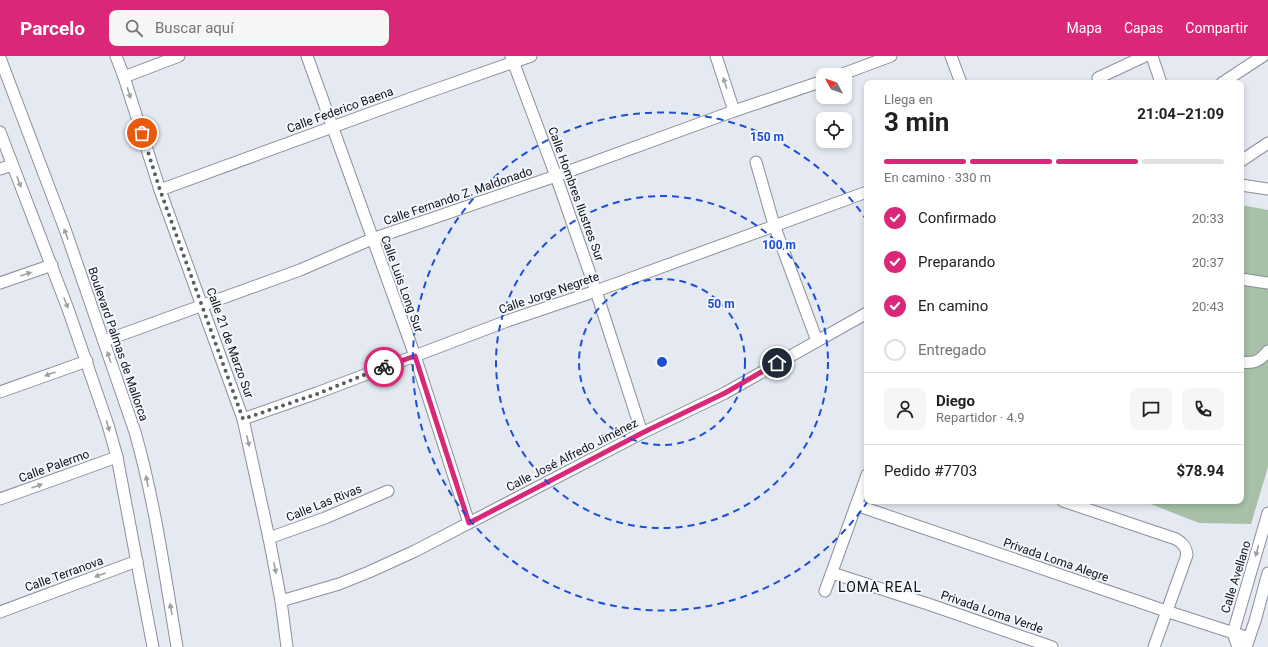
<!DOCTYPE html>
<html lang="es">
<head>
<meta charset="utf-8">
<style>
	body { margin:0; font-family:Roboto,sans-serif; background:#f6f6f6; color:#202124; height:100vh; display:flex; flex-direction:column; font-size:15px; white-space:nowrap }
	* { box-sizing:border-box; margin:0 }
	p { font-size:13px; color:#757577 }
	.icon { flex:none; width:22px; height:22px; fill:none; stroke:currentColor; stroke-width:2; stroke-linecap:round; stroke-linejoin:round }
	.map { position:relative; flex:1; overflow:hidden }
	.panel { position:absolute; left:864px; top:24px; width:380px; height:424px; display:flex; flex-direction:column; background:#fff; border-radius:8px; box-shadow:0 2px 6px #0003 }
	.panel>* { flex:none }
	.needle { width:26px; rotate:310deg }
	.buttons { position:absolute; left:816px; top:12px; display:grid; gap:8px }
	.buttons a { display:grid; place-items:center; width:36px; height:36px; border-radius:8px; background:#fff; box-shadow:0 2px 6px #0003; font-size:20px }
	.pin { position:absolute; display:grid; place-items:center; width:34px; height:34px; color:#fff; margin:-17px; border:2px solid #fff; border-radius:50%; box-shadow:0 1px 4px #0007 }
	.courier { position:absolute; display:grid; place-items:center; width:40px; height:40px; margin:-20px; border:3px solid #db2777; border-radius:50%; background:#fff; color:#222; box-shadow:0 1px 5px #0007 }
	.summary em { font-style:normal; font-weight:700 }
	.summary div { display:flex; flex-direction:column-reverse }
	.summary { display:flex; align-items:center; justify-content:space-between; height:68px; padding:0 20px }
	h1 { font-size:26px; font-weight:700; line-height:30px }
	.bar { display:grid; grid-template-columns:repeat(4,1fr); gap:6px 4px; align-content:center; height:48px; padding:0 20px }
	.bar i { height:5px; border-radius:3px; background:#e0e0e0 }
	.bar .selected { background:#db2777 }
	.bar p { grid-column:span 4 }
	.line { display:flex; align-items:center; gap:10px; padding:0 20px; border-top:1px solid #e0e0e0 }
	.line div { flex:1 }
	.round { display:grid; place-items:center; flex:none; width:42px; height:42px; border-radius:8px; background:#f6f6f6 }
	ol { padding:0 20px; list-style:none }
	li { display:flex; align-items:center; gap:12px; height:44px }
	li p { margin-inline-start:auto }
	li .icon { padding:4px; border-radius:50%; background:#db2777; color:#fff; stroke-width:4 }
	li:last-child { color:#757577 }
	li i { width:22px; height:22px; border:2px solid #e0e0e0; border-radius:50% }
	header { display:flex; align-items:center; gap:24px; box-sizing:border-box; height:56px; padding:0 20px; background:#db2777; color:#fff }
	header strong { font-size:19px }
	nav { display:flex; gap:22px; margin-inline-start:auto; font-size:14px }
	.search { width:280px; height:36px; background:#f6f6f6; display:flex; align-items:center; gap:10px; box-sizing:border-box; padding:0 14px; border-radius:8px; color:#757577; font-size:15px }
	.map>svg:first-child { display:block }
</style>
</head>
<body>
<header>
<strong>Parcelo</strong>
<div class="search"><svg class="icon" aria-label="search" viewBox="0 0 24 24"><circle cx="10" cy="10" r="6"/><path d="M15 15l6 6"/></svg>Buscar aquí</div>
<nav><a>Mapa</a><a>Capas</a><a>Compartir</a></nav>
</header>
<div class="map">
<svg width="1268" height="591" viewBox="0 0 1268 591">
	<rect width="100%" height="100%" fill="#e5eaf2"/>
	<path fill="#a7c0a7" d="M1241,149L1268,154V411L1251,468L1199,467L1143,445H1241Z"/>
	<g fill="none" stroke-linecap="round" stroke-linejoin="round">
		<defs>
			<g id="minor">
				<path d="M116,0L124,21L160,134L243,363L269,482L281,545L287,591"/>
				<path d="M307,0L415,300L469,467"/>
				<path d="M511,0L556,120L596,235L642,377"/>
				<path d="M716,0L734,55"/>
				<path d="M951,0L961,27"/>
				<path d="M1152,0L1161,27"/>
				<path d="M0,2L66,176L135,376C155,446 165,519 177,591"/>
				<path d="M840,19L891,0"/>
				<path d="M124,21L179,0"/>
				<path d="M1098,22L1145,0"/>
				<path d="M1222,27L1263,0"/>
				<path d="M0,76L68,253L108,369L117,401L153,591"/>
				<path d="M1241,105L1268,87"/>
				<path d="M756,106L774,169L817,285"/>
				<path d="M0,113L12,109"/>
				<path d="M1241,129L1268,133"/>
				<path d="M160,134L423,38L531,0"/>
				<path d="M1241,223L1268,227"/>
				<path d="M0,227L52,209"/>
				<path d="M104,285L300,214L372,183L556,120L734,55L823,25"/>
				<path d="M1241,306C1254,308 1260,305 1268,295"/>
				<path d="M0,336L87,305"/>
				<path d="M243,363L317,337L507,265L596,235L864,137"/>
				<path d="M0,443L117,401"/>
				<path d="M1063,445L1176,483C1183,487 1186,491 1187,499L1154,591"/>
				<path d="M856,449L1166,555L1249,582"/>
				<path d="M269,482L325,462L388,435"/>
				<path d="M832,517L928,548L1052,591"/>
				<path d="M825,535L867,419"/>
				<path d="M281,545L339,528L369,516L415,495L642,377L725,337L867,257"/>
				<path d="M0,556L137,505"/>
				<path d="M1238,591L1233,577L1268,457"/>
				<path d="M1246,591L1255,565L1268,517"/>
			</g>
		</defs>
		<use href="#minor" stroke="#8b8f97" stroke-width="13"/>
		<use href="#minor" stroke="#fff" stroke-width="11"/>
	</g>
	<defs><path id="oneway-solid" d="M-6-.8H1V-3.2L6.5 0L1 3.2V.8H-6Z"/></defs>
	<g fill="#9fa0a1">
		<use href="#oneway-solid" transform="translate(725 27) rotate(-108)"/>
		<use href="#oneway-solid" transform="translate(129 37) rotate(73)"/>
		<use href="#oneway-solid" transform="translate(19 126) rotate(69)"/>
		<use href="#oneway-solid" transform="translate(66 178) rotate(-110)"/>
		<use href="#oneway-solid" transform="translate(26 218) rotate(-19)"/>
		<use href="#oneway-solid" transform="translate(66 247) rotate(69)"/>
		<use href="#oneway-solid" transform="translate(109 301) rotate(-108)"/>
		<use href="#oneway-solid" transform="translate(50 318) rotate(160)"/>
		<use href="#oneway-solid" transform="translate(108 370) rotate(74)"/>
		<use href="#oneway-solid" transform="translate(248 385) rotate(77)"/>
		<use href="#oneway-solid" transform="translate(147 425) rotate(-101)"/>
		<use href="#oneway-solid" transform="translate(37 430) rotate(-20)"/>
		<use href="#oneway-solid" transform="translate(1257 495) rotate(106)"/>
		<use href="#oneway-solid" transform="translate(275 512) rotate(79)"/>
		<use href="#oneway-solid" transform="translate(100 519) rotate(160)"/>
		<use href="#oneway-solid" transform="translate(171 553) rotate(-100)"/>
	</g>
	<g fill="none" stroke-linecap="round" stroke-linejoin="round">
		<path stroke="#5a5d61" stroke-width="4" stroke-dasharray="0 7.2" d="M142,77L160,134L243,363L317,338L384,311"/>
		<path stroke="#db2777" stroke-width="5" d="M384,311L415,300L469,467L642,377L725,337L777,307"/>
	</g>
	<g fill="none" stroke="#1d4ed8" stroke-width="2" stroke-dasharray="7 5">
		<circle cx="662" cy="306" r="83"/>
		<circle cx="662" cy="306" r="166"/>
		<path d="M868 445A249 249 0 1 1 866 163"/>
	</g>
	<g text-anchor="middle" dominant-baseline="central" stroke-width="4" stroke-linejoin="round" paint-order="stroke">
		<g font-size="12" fill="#0f1113" stroke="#f3f7fe">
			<text transform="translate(340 54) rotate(-20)">Calle Federico Baena</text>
			<text transform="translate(576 138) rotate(70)">Calle Hombres Ilustres Sur</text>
			<text transform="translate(458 140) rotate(-19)">Calle Fernando Z. Maldonado</text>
			<text transform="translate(402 228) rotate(70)">Calle Luis Long Sur</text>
			<text transform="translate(549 237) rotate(-19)">Calle Jorge Negrete</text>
			<text transform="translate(230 287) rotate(70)">Calle 21 de Marzo Sur</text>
			<text transform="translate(118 288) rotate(71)">Boulevard Palmas de Mallorca</text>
			<text transform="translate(572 399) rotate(-27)">Calle José Alfredo Jiménez</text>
			<text transform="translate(54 410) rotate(-20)">Calle Palermo</text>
			<text transform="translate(324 447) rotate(-22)">Calle Las Rivas</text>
			<text transform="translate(1056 504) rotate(19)">Privada Loma Alegre</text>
			<text transform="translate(64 518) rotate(-20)">Calle Terranova</text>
			<text transform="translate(1236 521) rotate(-73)">Calle Avellano</text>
			<text transform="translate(992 556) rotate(19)">Privada Loma Verde</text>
		</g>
		<g font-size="14" letter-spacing="1" fill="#0f1113" stroke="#f3f7fe">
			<text x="880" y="531">LOMA REAL</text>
		</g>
	</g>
	<circle cx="662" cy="306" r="6" fill="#1d4ed8" stroke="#f3f7fe" stroke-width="2"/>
	<g font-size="12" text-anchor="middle" font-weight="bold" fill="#1d4ed8" stroke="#f3f7fe" stroke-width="4" stroke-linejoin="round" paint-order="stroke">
		<text x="767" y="85">150 m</text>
		<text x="779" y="193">100 m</text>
		<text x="721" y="252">50 m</text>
	</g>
</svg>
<div class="buttons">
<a><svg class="needle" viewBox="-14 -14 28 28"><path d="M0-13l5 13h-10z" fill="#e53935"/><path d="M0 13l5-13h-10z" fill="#757577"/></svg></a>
<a><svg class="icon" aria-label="locate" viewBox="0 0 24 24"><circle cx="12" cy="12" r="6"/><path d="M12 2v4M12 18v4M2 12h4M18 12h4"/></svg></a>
</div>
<div class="pin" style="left:142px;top:77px;background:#ea580c"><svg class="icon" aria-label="bag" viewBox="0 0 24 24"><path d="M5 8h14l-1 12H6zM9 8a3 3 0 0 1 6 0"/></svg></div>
<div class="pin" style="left:777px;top:307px;background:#1f2937"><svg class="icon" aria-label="home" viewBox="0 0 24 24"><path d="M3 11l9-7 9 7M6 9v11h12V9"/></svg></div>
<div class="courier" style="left:384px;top:311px"><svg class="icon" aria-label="bike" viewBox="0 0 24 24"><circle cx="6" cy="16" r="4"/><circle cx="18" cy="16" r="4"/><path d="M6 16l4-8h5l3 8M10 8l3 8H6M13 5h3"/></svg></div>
<section class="panel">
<div class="summary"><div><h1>3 min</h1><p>Llega en</p></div><em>21:04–21:09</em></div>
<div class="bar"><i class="selected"></i><i class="selected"></i><i class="selected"></i><i></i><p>En camino · 330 m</p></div>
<ol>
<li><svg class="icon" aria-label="check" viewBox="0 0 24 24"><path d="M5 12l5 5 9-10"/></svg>Confirmado<p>20:33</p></li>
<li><svg class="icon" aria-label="check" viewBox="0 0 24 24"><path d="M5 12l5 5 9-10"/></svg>Preparando<p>20:37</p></li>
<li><svg class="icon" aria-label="check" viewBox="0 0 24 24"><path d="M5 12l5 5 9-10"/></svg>En camino<p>20:43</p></li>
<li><i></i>Entregado</li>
</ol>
<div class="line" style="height:72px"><a class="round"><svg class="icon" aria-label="person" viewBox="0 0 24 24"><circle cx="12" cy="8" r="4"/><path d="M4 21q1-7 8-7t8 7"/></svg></a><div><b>Diego</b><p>Repartidor · 4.9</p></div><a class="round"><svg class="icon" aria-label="chat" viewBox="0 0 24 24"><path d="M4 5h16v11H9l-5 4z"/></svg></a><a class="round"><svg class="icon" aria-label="phone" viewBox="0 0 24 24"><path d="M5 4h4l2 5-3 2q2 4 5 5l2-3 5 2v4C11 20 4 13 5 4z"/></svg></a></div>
<div class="line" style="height:52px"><div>Pedido #7703</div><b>$78.94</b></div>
</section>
</div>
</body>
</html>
